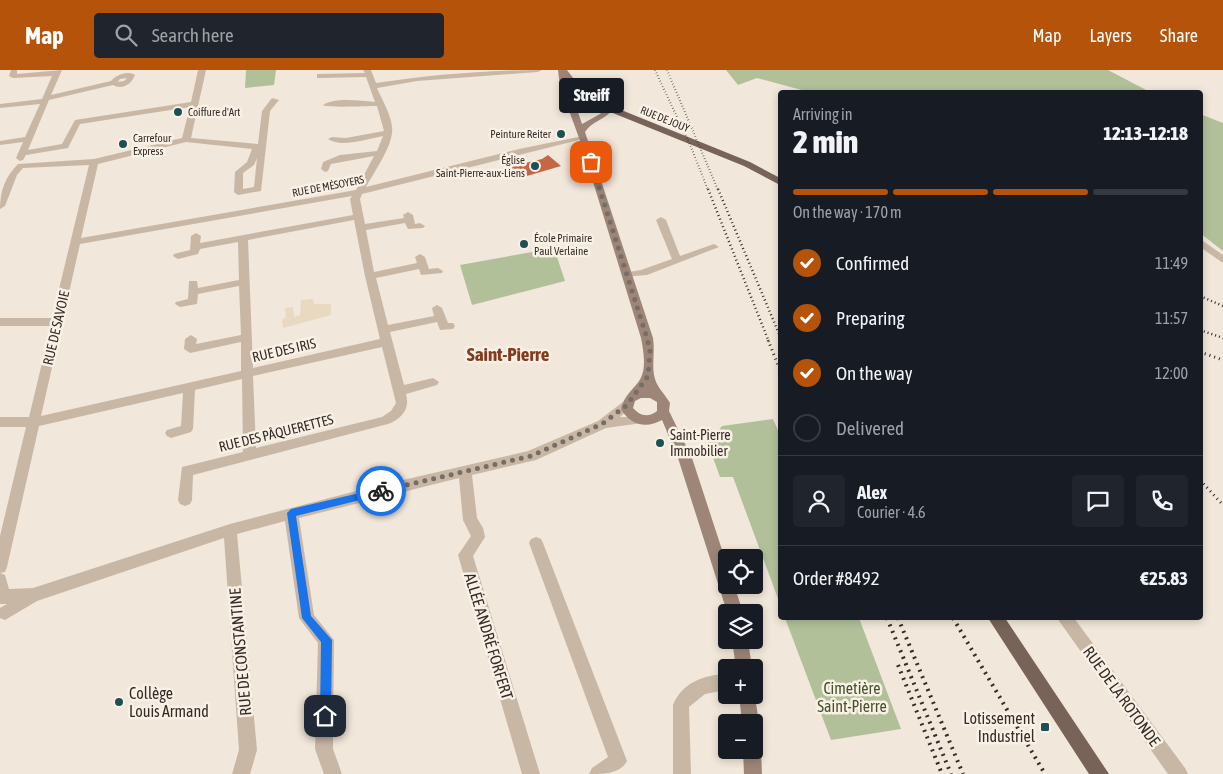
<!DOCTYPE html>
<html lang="en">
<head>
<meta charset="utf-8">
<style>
	body { margin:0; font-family:"Asap Condensed",sans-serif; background:#20242c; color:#f1f3f6; height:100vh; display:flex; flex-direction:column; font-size:19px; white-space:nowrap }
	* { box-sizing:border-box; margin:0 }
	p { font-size:16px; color:#9ea1a6 }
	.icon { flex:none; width:28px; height:28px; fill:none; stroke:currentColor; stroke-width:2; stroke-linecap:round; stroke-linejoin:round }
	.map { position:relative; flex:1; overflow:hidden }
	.drawer { position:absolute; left:778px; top:20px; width:425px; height:530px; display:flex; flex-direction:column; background:#171b24; border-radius:5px; box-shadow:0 2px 8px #0003 }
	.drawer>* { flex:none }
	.fabs { position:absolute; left:718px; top:479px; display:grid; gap:10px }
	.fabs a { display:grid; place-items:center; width:45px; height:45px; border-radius:5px; background:#171b24; box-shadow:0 2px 8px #0003; font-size:25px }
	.pin { position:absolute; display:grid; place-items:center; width:42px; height:42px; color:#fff; margin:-21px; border-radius:10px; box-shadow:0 2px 8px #0006 }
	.courier { position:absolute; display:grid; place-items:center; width:50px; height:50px; margin:-25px; border:4px solid #1a73e8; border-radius:50%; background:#fff; color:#222; box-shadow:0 1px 6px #0007 }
	.bubble { position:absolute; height:35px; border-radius:5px; background:#171b24; box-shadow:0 2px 8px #0003; font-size:16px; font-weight:800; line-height:35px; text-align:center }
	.summary em { font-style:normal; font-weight:800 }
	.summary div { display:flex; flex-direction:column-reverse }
	.summary { display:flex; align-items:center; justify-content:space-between; height:85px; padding:0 15px }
	h1 { font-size:32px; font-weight:800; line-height:38px }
	.bar { display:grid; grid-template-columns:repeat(4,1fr); gap:8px 5px; align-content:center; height:60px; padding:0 15px }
	.bar i { height:6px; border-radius:4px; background:#363941 }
	.bar .on { background:#b45309 }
	.bar p { grid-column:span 4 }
	.line { display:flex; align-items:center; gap:12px; padding:0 15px; border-top:1px solid #363941 }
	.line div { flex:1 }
	.round { display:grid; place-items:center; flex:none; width:52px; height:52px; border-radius:5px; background:#20242c }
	ol { padding:0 15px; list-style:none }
	li { display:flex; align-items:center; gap:15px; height:55px }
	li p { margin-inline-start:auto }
	li .icon { padding:5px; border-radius:50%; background:#b45309; color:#fff; stroke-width:4 }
	li:last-child { color:#9ea1a6 }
	li i { width:28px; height:28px; border:2px solid #363941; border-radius:50% }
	header { display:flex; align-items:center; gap:30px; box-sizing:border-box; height:70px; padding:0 25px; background:#b45309; color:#fff }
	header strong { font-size:24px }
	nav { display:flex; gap:28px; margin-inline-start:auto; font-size:18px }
	.search { width:350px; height:45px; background:#20242c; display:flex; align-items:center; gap:12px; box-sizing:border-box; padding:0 18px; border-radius:5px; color:#9ea1a6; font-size:19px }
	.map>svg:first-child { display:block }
</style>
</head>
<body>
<header>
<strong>Map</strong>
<div class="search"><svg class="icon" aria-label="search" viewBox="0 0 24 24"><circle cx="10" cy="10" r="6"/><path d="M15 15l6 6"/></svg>Search here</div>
<nav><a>Map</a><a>Layers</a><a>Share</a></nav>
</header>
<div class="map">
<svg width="1223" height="704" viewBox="0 0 1223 704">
	<rect width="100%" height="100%" fill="#f1e7da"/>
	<g fill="#b2c09a">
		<path d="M246,0H276L274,15L245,18Z"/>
		<path d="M726,0H1108L1150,22H809L757,8L738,15Z"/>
		<path d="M1200,44L1223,53V181L1200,163Z"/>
		<path d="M554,178L565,211L472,235L460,195Z"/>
		<path d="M773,349L780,365V534L733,407H720L708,374L722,356Z"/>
		<path d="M785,548H859L901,659L831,670Z"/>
	</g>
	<path fill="#e9d9c0" d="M313,229L314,234H331V245L283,258L282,250L286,247L285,238L293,237L294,247L300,245L301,230Z"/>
	<path fill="#c56744" d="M548,85L561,96L520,108L517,105H509L513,96L542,89Z"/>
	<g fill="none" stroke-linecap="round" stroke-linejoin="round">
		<g fill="#c9b7a6" fill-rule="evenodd">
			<path d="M11,0H17V4L62,0L51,25L111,11C116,5 127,0 135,5C131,15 122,20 113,15L49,30L28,80L62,74L75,50L191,32L198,0H206L191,68L258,74L262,41L272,28L279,30L270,41L261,121L238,125L234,122L235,102L247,92L252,79L186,72L98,94L81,168L356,120L374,86L331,94L328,101L325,102L321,99L323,92L340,85L377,81L383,66C367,69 341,78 328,69L332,67L346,68L384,61L377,36C368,36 327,38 323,35C336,27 360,31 375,32L366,7L320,8H317V4L365,3L363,0H371L376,13C430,5 486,0 542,0L538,2L417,11L377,18C382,30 394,49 392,63C390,80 374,102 366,117L519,79L583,66L587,68L362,124L360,129L365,154L404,148L403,145L408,142L413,145L415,154L420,153L425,156L423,158L408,159L405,153L366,160L374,202L417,193L415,187L420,184L425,187L429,199L438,198L443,201L442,203L421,205L419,199L376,208L388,255L434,246L432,238L437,235L442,238L448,253H453L455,256L453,259L440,260L437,252L390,262L404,315L433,308L439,312L437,315L406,324C410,338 403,348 388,354L193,405L192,430L190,434L185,436L180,434L178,430L182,397L243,382L242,309L195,320L193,359L191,362L171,368L167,366L165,363L167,360L181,356L183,323L39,356L7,497L5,502L0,503L5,505L9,519L33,518L230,454L360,420L528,381L598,351L623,332H631L633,335L620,347H642L644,350L642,353L606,358L536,390L472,405L477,448L483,458L485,467L473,486L540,704H522L458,485L471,466L463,450L459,408L299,448L314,545L334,570L333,679L342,704H324L315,679L318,573L299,548L285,451L237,464L257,680L250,704H232L239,680L224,468L37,531L5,550L0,548V538L7,534H0V466L26,357H0V347H29L51,256H0V248H52L89,95L23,98L17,105L5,136L0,139C0,121 5,107 18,94L94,89L182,68L190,37L80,54L68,78L26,85L23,90L20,91L16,88L23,72L0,75V71L25,67L40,34L0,38V34L42,29L52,6L13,8L9,6ZM127,8L124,11L118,12L120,9ZM257,88L254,117L243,119V103L254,95ZM352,126L350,129L353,145L200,173L201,166L196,163L191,166L190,180L174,184L173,186L178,189L198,184L200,179L238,172L239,210L198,218L197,211H189L188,229L176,232L175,234L180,237L197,234L198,224L239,216L241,265L196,274L197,269L191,265L185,269L184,279L190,283L241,272V301L41,346L80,174ZM354,150L365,206L380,269L253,298L248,170ZM382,277L396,333L391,341L382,347L256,378L253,306Z"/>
			<path d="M661,147L666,150L680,186L714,174L719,177L647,205L623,207V203L641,200L672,189L656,150Z"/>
			<path d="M1200,169L1223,185V193L1200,177Z"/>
			<path d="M536,467L541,469L543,473L627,691C620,704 604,704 589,704L592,698L608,687L529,473L531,469Z"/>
			<path d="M1057,548H1074L1185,698L1188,704H1168Z"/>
			<path d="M726,604V620L705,624L689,637L691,704H673V635C682,613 703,605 726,604Z"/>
		</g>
		<g fill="#9d8677" fill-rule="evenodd">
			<path d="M558,0H567L580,17L607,36L600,38L574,21L567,10L582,54L600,44L606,37L613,39C605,50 592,51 585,62L653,268C655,281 652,293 654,305C656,317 665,324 670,333L669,341L692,388L726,492V515H734L743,542H727L678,388L662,350C646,359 630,355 621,339C625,322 638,317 642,305C646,294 643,278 641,268L582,76L560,16ZM641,328H650L657,332V341C648,348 640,346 633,338L635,331Z"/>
			<path d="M732,570H748L752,598H736Z"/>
			<path d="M754,621L759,652L754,659V652H742L739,625H754Z"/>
			<path d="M754,672L758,674L761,680L762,704H744L743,680H754Z"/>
		</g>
		<g fill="#776358" fill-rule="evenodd">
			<path d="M593,31H599L750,92L780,108V115L744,96L593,35Z"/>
			<path d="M988,548H1005L1109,704H1089Z"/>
		</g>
		<g stroke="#352c27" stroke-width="2" stroke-dasharray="0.5 2.5" stroke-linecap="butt">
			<path d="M655,0L691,77L708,120"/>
			<path d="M667,0L718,120"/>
		</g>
		<g stroke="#352c27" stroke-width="2.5" stroke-dasharray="1 3" stroke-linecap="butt">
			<path d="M708,119L769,272"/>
			<path d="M718,119L780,266"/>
			<path d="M1200,226L1223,236"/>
			<path d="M1200,260L1223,268"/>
		</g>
		<g stroke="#352c27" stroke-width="3" stroke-dasharray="1 4" stroke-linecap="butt">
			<path d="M768,270L780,300"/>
			<path d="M1200,282L1223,290"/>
			<path d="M1200,410L1223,435"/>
		</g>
		<g stroke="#352c27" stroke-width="4" stroke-dasharray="2 5" stroke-linecap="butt">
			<path d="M887,548L951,704"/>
			<path d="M898,548L963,704"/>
			<path d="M953,548L1045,704"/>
			<path d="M898,595L942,704"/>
		</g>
	</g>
	<path fill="#1a73e8" d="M381,418L385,421L384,424L296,446L311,546L332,570L331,646L329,650L325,651L321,650L320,646L321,572L302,548L287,443L291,439Z"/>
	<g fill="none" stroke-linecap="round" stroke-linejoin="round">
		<path stroke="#776d66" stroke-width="5" stroke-dasharray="0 9" d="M381,421L531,386L602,354L627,335L648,306L650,280L647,268L591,92"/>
	</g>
	<g fill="#1d5056" stroke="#f9f1e6" stroke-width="2">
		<circle cx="178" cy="42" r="5"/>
		<circle cx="561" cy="64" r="5"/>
		<circle cx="123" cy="74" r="5"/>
		<circle cx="535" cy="96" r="5"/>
		<circle cx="524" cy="174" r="5"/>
		<circle cx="660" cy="373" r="5"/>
		<circle cx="119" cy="632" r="5"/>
		<rect x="1040" y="652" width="10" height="10" rx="2.5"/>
	</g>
	<g text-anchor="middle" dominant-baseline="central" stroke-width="5" stroke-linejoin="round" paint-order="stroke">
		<g font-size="11" fill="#352c27" stroke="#f9f1e6" text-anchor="start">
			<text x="188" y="42">Coiffure d'Art</text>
			<text x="551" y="64" text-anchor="end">Peinture Reiter</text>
			<text x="133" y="68">Carrefour<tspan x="133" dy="13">Express</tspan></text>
			<text x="525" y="90" text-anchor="end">Église<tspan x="525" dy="13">Saint-Pierre-aux-Liens</tspan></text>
			<text x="534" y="168">École Primaire<tspan x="534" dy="13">Paul Verlaine</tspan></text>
		</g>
		<g font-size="11" fill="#352c27" stroke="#f9f1e6">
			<text transform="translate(665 49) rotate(22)">RUE DE JOUY</text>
			<text transform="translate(328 116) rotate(-11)">RUE DE MÉSOYERS</text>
		</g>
		<g font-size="14" fill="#352c27" stroke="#f9f1e6">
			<text transform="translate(56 258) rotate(-77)">RUE DE SAVOIE</text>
			<text transform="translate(284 280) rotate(-13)">RUE DES IRIS</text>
			<text transform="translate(276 363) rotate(-14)">RUE DES PÂQUERETTES</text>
		</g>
		<g font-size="14" fill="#352c27" stroke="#f9f1e6" text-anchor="start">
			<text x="670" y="365">Saint-Pierre<tspan x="670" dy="16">Immobilier</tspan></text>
		</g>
		<g font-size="16" fill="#352c27" stroke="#f9f1e6">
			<text transform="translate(489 566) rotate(73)">ALLÉE ANDRÉ FORFERT</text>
			<text transform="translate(240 582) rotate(-95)">RUE DE CONSTANTINE</text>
			<text transform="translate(1122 626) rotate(54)">RUE DE LA ROTONDE</text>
		</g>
		<g font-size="16" fill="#43532b" stroke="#f9f1e6">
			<text x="852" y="618">Cimetière<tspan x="852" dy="18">Saint-Pierre</tspan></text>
		</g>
		<g font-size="16" fill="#352c27" stroke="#f9f1e6" text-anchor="start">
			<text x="129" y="623">Collège<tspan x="129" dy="18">Louis Armand</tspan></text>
			<text x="1035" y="648" text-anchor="end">Lotissement<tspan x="1035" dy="18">Industriel</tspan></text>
		</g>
		<g font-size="19" font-weight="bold" fill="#833b20" stroke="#f9f1e6">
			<text x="508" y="284">Saint-Pierre</text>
		</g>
	</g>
</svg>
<div class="fabs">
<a><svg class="icon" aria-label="locate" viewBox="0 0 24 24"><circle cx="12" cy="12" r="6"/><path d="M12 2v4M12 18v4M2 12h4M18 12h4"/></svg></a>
<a><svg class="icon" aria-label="layers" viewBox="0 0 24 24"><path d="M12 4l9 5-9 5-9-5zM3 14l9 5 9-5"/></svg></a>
<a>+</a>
<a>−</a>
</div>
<div class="pin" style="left:591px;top:92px;background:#ea580c"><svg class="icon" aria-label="bag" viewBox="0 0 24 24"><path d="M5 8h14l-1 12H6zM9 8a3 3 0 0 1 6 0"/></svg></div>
<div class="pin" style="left:325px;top:646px;background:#1f2937"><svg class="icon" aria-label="home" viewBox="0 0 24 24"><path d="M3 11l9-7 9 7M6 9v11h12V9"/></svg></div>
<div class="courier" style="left:381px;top:421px"><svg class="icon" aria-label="bike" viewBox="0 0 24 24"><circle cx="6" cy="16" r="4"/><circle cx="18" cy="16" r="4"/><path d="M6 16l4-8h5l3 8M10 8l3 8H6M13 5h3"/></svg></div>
<div class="bubble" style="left:559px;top:8px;width:65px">Streiff</div>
<section class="drawer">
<div class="summary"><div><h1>2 min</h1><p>Arriving in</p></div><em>12:13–12:18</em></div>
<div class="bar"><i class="on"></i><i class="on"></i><i class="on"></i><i></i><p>On the way · 170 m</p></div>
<ol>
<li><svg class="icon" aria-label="check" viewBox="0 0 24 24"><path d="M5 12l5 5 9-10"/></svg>Confirmed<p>11:49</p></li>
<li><svg class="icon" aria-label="check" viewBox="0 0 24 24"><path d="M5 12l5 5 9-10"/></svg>Preparing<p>11:57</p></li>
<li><svg class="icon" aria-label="check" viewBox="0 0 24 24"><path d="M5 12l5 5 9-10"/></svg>On the way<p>12:00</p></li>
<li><i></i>Delivered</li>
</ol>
<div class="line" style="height:90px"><a class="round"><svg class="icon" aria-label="person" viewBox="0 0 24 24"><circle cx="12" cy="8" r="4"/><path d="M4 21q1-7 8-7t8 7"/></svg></a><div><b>Alex</b><p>Courier · 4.6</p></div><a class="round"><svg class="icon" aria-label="chat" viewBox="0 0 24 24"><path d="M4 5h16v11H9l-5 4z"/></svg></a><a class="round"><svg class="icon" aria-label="phone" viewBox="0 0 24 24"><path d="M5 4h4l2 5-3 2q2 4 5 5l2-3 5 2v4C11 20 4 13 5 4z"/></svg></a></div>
<div class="line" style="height:65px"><div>Order #8492</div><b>€25.83</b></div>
</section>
</div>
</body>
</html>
